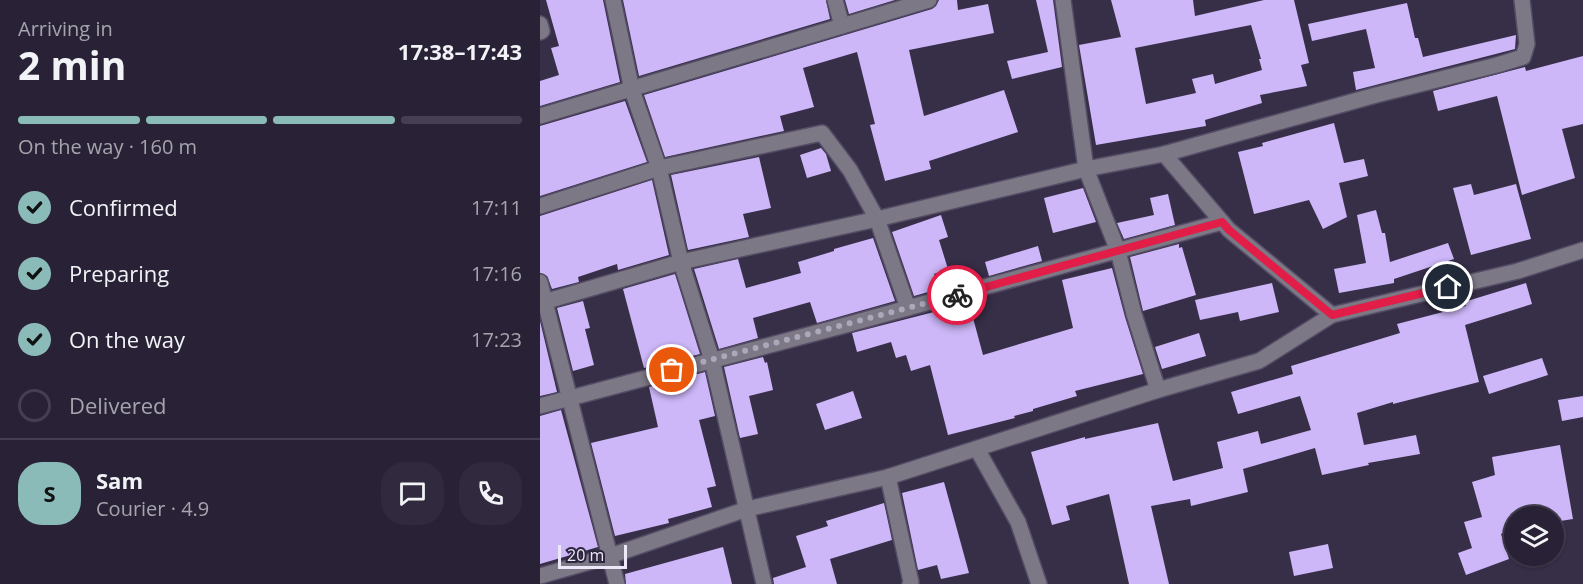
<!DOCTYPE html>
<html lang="en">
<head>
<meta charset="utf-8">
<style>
	body { margin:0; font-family:"Open Sans",sans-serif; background:#312a3e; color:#f1f3f6; height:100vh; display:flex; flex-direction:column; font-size:22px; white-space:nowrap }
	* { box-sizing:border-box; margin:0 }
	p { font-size:20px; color:#a5a4ad }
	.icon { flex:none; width:33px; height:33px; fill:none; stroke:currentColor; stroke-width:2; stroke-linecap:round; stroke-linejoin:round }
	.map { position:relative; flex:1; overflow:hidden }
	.details { display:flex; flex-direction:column; background:#292236; width:540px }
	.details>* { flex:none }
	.tools { position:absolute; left:964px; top:506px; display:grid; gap:12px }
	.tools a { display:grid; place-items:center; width:60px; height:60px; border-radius:50%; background:#292236; box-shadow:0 2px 4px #0004,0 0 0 2px #453f51; font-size:30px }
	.scale { position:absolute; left:18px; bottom:15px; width:69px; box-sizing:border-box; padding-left:6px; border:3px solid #ede8f9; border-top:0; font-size:16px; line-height:21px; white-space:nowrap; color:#ede8f9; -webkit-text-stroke:4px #2d243e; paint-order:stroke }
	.pin { position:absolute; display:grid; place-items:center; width:51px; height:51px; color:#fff; margin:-26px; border:3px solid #fff; border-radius:50%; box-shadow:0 2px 6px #0007 }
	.courier { position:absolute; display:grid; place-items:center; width:60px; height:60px; margin:-30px; border:4px solid #e11d48; border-radius:50%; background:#fff; color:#222; box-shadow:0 2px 8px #0007 }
	.head em { font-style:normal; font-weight:700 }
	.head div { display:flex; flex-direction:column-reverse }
	.head { display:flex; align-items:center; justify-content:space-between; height:102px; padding:0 18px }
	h1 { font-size:39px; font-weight:700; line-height:45px }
	.bar { display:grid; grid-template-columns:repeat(4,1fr); gap:9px 6px; align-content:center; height:72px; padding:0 18px }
	.bar i { height:8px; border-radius:4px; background:#453f51 }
	.bar .active { background:#8bbbb9 }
	.bar p { grid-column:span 4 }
	.line { display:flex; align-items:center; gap:15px; padding:0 18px; border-top:2px solid #453f51 }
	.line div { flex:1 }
	.round { display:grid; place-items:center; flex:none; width:63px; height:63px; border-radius:24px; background:#312a3e }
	ol { padding:0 18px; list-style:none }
	li { display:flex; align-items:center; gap:18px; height:66px }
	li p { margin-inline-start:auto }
	li .icon { padding:6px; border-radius:50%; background:#8bbbb9; color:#111; stroke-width:4 }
	li:last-child { color:#a5a4ad }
	li i { width:33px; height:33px; border:3px solid #453f51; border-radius:50% }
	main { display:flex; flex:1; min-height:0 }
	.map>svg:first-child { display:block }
</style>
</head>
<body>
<main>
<section class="details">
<div class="head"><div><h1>2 min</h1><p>Arriving in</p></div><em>17:38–17:43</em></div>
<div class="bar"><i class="active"></i><i class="active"></i><i class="active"></i><i></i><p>On the way · 160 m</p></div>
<ol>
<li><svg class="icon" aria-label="check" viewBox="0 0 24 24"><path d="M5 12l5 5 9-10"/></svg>Confirmed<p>17:11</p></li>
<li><svg class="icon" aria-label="check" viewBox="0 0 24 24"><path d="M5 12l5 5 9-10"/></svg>Preparing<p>17:16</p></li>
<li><svg class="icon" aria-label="check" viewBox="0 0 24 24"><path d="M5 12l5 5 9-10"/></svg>On the way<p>17:23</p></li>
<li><i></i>Delivered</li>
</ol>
<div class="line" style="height:108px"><b class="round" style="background:#8bbbb9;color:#111">S</b><div><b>Sam</b><p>Courier · 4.9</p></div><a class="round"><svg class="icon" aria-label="chat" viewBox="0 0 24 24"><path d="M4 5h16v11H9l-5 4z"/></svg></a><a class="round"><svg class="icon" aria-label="phone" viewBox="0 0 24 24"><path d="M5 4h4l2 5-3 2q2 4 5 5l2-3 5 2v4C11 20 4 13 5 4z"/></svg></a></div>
</section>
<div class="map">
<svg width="1043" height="584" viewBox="0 0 1043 584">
	<rect width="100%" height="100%" fill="#372e48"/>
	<g fill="#cdb7f8" fill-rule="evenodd">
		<path d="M6,0H63L80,82L0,106V81L19,75L11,48L19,46Z"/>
		<path d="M83,0H286L290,19L99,76Z"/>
		<path d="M305,0H355L309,14Z"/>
		<path d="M399,0H417L418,10L448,4L454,33L369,50L384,116L464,90L478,132L389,161L391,169L345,181L330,125L335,124L317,52L263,68L274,107L240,116L244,131L125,157L104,95L392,9L396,6Z"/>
		<path d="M496,0H513L522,67L472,79L467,61L508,52Z"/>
		<path d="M571,0H653L655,16L724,0H754L769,63L761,65L767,86L720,95L722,103L665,120L666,126L556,145L539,45L581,37ZM711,25L721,59H719L722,70L675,84L673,74L652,79L656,93L606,104L595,48Z"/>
		<path d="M867,3L875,38H878L883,57L976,35L975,49L816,90L813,72L835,68L826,29L772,41L768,24Z"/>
		<path d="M1043,56V124L1022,129L1035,178L982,195L957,96L898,111L893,91L985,67L986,71Z"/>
		<path d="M85,101L107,162L0,196V126Z"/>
		<path d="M794,123L804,163L824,159L828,176L799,183L807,217L783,229L769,200L714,214L698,152L723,146L722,143Z"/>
		<path d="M281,148L286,154L291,171L267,178L260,155Z"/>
		<path d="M219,157L231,208L203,214L209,237L148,250L131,175Z"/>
		<path d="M112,180L129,255L78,270L77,264L38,277L39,282L12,289L7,276L0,273V216Z"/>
		<path d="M931,184L934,195L976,184L991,239L931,255L913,188Z"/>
		<path d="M543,188L556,222L513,233L504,198Z"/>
		<path d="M628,194L635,225L584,239L577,223L614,215L610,198Z"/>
		<path d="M836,210L842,233H845L850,262L908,243L914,259L854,279V283L799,293L794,269L826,263L817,215Z"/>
		<path d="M401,215L408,237L399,240L408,269L394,274L399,289L374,296L352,232Z"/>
		<path d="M333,238L355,301L277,323L270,302L213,318L218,338L179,349L154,269L198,259L206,288L261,273L258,262L294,251V249Z"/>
		<path d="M639,244V248L642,247L656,295L603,311L590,257Z"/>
		<path d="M498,246L502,261L449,276L445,262Z"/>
		<path d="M572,268L585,317L603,374L535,391L537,396L493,409V411L474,416L475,418L408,435L390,365L371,371L366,355L356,358L351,342L317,352L312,333L429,303L443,355L533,328L522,280Z"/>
		<path d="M135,274L160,354L104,368L83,289Z"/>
		<path d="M732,283L739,312L700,321L698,312L660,320L655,300Z"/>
		<path d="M986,283L992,304L925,325L939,382L853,404V402L817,413L824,445L876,435L880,454L828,463L829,465L782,475L775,448L703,469L708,492L651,506L650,499L611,506L629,584H589L569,494L526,506L530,520L512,525L491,452L545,437V439L618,423L633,481L683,468L677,442L718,431L721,444L771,430L760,396L698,414L691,392L753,374L751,366L860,333L857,324L926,306L924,302Z"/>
		<path d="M43,301L50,328L45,329L54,365L33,371L17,308Z"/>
		<path d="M0,321L17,392L0,396Z"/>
		<path d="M659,333L666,356L622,369L615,347Z"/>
		<path d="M223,357L225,363L227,362L233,390L209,396L218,434L200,438L184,367Z"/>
		<path d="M1002,358L1008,375L949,394L943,376Z"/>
		<path d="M165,372L175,416L159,420L176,486L167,488L172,507L128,519L129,523L75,536L51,443L118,427L109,387Z"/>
		<path d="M313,391L322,418L285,430L276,404Z"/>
		<path d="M1043,396V417L1022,421L1018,400Z"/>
		<path d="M21,410L58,547L0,564V416Z"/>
		<path d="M1020,445L1033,519L1014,522V516H975V529L963,531V533L961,534L969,559L926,575L918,553L932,548L924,522L942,517L932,482L955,475L952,457Z"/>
		<path d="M404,482L429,573L401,579L397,565L378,570L362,493Z"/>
		<path d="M344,503L352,540L290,559L297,584H234L233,578L266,567L256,536L288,526L286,521Z"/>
		<path d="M788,544L793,568L754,576L749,552Z"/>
		<path d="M183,547L192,584H86L85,574Z"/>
	</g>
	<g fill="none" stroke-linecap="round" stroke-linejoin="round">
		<defs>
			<g id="minor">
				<path d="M73,0L92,90L119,168L141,262L172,360L224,584"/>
				<path d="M295,0L302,26"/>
				<path d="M523,0L546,169L578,251L594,314L618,390"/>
				<path d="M0,24L2,31L0,32"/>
				<path d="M0,116L389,0"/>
				<path d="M624,154L689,230L792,315"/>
				<path d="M0,206L119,168L282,133L310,170L337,219L368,308"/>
				<path d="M0,282L77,584"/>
				<path d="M0,303L141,262L337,219L546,169L624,154L836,95L957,65L983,57L987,44L982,0"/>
				<path d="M0,406L302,326L682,222"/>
				<path d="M437,449L478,522L499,584"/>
				<path d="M348,477L371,582L370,584"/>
				<path d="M0,576L70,556L207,509L348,477L618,390L719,361L792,315L978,271L1043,250"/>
			</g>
		</defs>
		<use href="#minor" stroke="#544c64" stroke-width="18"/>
		<use href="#minor" stroke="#7c7886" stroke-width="15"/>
	</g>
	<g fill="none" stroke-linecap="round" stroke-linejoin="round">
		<path stroke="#ada7bb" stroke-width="6" stroke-dasharray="0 10.8" d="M132,370L417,295"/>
		<path stroke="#e11d48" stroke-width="8" d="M417,295L682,222L689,230L792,315L908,287"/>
	</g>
</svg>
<div class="tools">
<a><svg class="icon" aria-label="layers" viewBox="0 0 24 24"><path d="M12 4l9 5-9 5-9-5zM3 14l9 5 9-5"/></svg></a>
</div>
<div class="scale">20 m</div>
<div class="pin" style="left:132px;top:370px;background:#ea580c"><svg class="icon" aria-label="bag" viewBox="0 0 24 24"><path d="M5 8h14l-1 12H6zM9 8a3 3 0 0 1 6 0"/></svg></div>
<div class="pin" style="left:908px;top:287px;background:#1f2937"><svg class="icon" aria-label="home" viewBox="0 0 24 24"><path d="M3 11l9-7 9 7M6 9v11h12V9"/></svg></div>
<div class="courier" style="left:417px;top:295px"><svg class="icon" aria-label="bike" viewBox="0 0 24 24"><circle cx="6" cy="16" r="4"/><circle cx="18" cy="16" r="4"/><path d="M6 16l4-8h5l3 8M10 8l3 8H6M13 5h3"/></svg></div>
</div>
</main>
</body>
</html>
